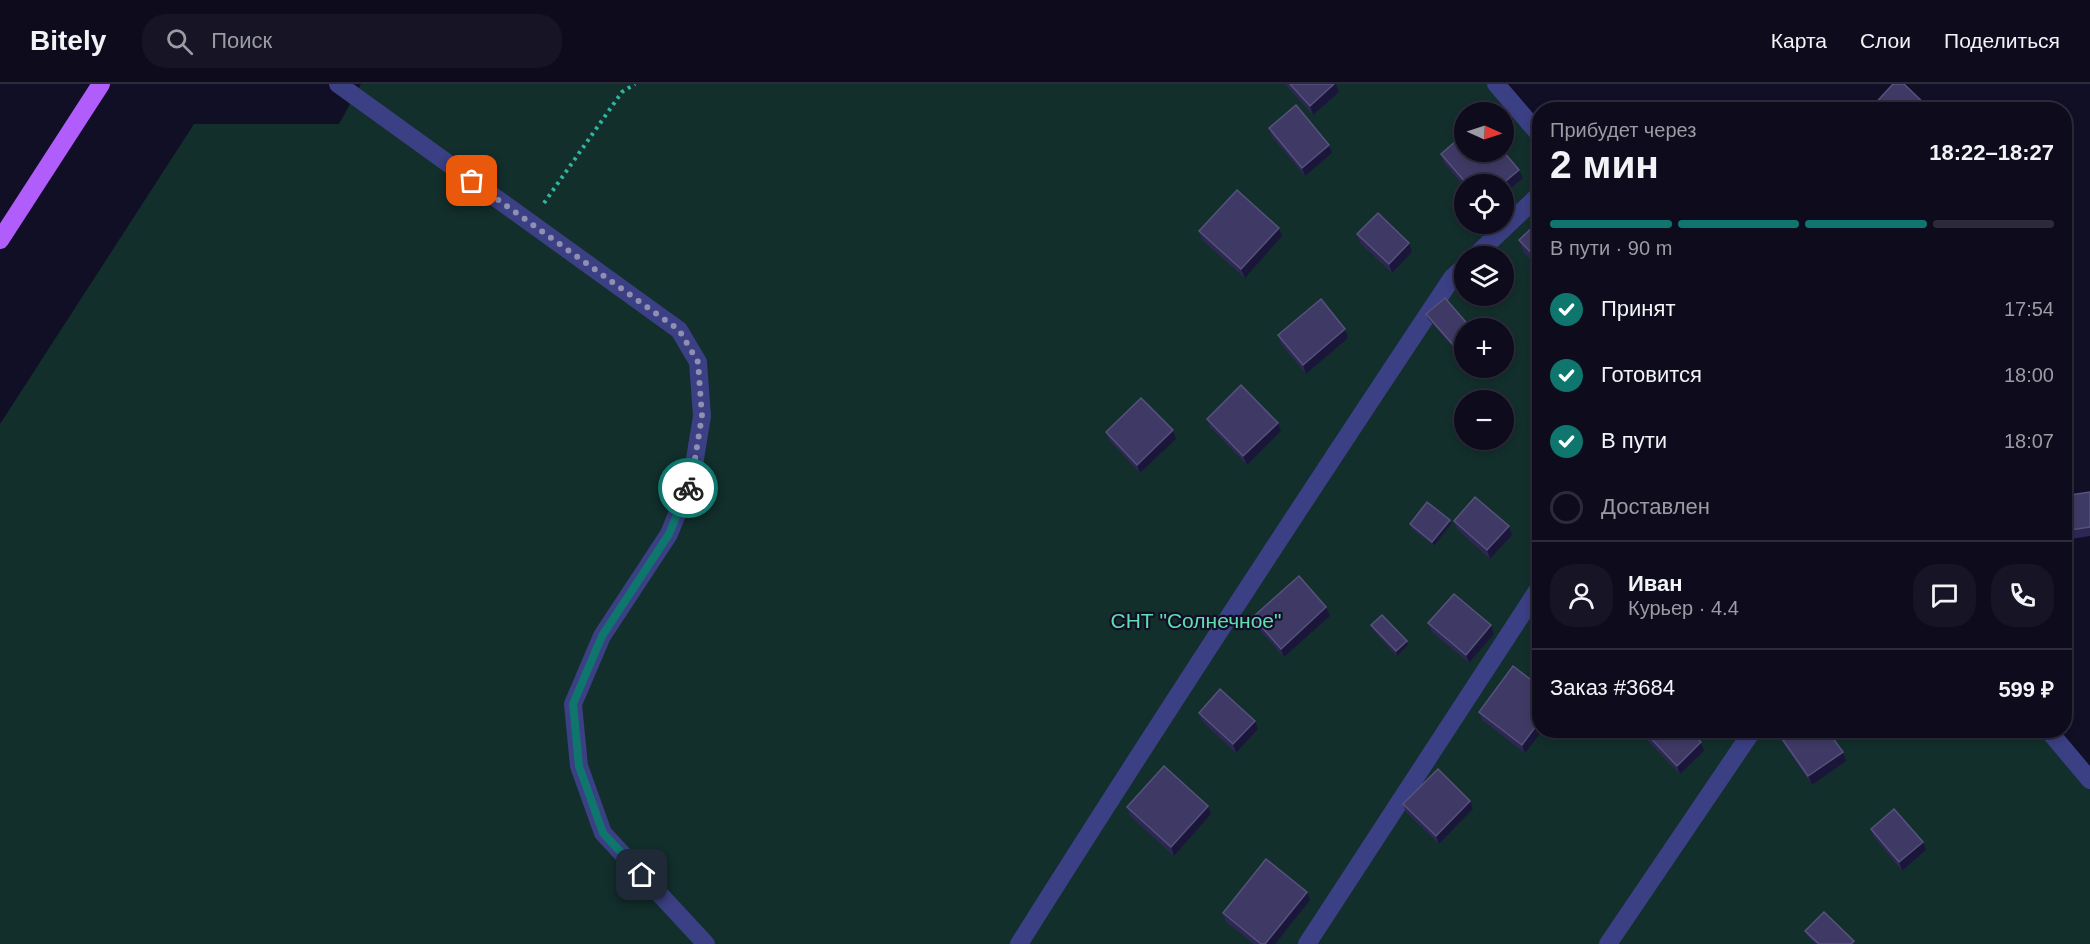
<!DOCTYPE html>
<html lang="ru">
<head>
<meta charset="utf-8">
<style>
	body { margin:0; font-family:Arial,sans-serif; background:#161425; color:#f1f3f6; height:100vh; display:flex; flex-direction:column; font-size:22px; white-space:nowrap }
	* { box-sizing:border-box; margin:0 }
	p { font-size:20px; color:#9a9ba3 }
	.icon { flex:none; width:33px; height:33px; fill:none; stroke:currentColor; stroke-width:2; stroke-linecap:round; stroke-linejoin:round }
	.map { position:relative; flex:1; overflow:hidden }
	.drawer { position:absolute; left:1532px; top:18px; width:540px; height:636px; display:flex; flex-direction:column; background:#0d0b1c; border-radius:24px; box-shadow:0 3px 9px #0003,0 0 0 2px #2d2b3b }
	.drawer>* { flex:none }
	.needle { width:39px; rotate:93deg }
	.controls { position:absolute; left:1454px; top:18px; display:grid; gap:12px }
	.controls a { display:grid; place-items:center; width:60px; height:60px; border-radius:50%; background:#0d0b1c; box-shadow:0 3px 9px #0003,0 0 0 2px #2d2b3b; font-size:30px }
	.pin { position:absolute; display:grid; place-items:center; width:51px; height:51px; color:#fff; margin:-26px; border-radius:12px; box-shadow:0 3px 9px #0006 }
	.courier { position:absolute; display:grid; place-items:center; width:60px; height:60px; margin:-30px; border:4px solid #0f766e; border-radius:50%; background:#fff; color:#222; box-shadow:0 2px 8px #0007 }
	.head em { font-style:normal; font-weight:700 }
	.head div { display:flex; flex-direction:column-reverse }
	.head { display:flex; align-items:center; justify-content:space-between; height:102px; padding:0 18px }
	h1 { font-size:39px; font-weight:700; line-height:45px }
	.bar { display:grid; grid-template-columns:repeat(4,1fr); gap:9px 6px; align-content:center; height:72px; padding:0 18px }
	.bar i { height:8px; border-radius:4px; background:#2d2b3b }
	.bar .current { background:#0f766e }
	.bar p { grid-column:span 4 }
	.line { display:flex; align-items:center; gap:15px; padding:0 18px; border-top:2px solid #2d2b3b }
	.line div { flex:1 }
	.round { display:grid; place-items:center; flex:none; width:63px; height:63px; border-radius:24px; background:#161425 }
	ol { padding:0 18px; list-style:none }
	li { display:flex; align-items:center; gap:18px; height:66px }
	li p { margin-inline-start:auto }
	li .icon { padding:6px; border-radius:50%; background:#0f766e; color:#fff; stroke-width:4 }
	li:last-child { color:#9a9ba3 }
	li i { width:33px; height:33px; border:3px solid #2d2b3b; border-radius:50% }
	header { display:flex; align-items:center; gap:36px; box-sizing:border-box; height:84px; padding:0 30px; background:#0d0b1c; border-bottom:2px solid #2d2b3b }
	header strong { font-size:28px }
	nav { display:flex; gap:33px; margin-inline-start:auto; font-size:21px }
	.search { width:420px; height:54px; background:#161425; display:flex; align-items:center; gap:15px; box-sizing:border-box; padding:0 21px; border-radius:24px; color:#9a9ba3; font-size:22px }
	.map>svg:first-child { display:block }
</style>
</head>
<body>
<header>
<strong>Bitely</strong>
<div class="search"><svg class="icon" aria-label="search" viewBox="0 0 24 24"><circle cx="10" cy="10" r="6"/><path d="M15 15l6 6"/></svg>Поиск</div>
<nav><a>Карта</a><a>Слои</a><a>Поделиться</a></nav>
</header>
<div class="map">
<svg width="2090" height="860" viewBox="0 0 2090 860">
	<rect width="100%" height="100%" fill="#110f25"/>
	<path fill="#122f2b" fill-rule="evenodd" d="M361,0H1496L1539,51V646L2048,647L2090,696V860H0V340L194,40H339ZM1464,28H1503V68H1464ZM1464,100H1503V140H1464ZM1464,172H1503V212H1464ZM1464,244H1503V284H1464ZM1464,316H1503V356H1464Z"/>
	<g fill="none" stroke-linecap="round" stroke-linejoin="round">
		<path stroke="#31b5a0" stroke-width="4" stroke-dasharray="3 4.5" stroke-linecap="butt" d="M544,119L622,8L635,0"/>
		<g stroke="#3b3f83" stroke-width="18">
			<path d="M338,0L679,246L698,278L702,332L692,393L669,450L602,552L573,620L579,682L603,749L706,860"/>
			<path d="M1496,0L1539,50"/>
			<path d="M1475,172L1539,111"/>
			<path d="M2048,646L2090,696"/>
			<path d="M1019,860C1160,636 1305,415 1452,194L1464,183"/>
			<path d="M1307,860L1539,504"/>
			<path d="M1608,860L1753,646"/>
		</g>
		<path stroke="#b15dfc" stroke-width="18" d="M0,156L101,0"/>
	</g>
	<g fill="#2d2853">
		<path d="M1285,0H1336L1339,8L1313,31Z"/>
		<path d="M1269,44L1332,69L1305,92L1272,53Z"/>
		<path d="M1441,70L1523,94L1503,111V100H1464V102L1444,79Z"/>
		<path d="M1539,137V185L1524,169L1519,156Z"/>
		<path d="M1279,144L1282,152L1245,194L1202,156L1199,147Z"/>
		<path d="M1357,150L1412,168L1392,189L1360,159Z"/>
		<path d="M1426,230L1471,244L1456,266L1428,235Z"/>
		<path d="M1345,245L1348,254L1306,290L1281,260L1278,251Z"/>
		<path d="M1207,335L1278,339L1281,347L1247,381L1210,343Z"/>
		<path d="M1173,346L1176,355L1140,389L1109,356L1106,348Z"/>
		<path d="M2090,408V452L2064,456V412Z"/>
		<path d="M1450,436L1451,440L1434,462L1411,444L1410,440Z"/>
		<path d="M1454,437L1509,442L1512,451L1490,475L1457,445Z"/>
		<path d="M1539,510V525L1535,515Z"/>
		<path d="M1330,532L1284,573L1256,542L1253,533Z"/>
		<path d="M1428,539L1491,541L1494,550L1469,579L1432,548Z"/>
		<path d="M1371,541L1407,557L1408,561L1397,572L1373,546Z"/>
		<path d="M1513,582L1525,669L1482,636L1479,628Z"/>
		<path d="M1199,629L1255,637L1258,645L1236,669L1202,637Z"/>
		<path d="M1774,646H1827L1843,668L1846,677L1812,701Z"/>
		<path d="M1644,647L1704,667L1680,690L1647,656Z"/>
		<path d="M1470,717L1473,725L1439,760L1406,728L1403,720Z"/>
		<path d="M1208,722L1211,730L1174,772L1130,732L1127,723Z"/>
		<path d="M1871,745L1926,766L1902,787L1874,753Z"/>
		<path d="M1307,808L1310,816L1275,860H1254L1226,838L1223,829Z"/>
		<path d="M1805,847L1855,860H1816L1807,852Z"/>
	</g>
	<g fill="#1a1639">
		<path d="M1334,0H1336L1339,8L1313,31L1310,22Z"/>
		<path d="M1329,61L1332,69L1305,92L1302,84Z"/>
		<path d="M1519,86L1523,94L1503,111V100H1502Z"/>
		<path d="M1279,144L1282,152L1245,194L1241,185Z"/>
		<path d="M1409,159L1412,168L1392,189L1389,180Z"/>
		<path d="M1345,245L1348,254L1306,290L1303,281Z"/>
		<path d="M1464,253V259L1456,266L1454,262Z"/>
		<path d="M1278,339L1281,347L1247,381L1243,372Z"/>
		<path d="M1173,346L1176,355L1140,389L1137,381Z"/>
		<path d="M1450,436L1451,440L1434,462L1432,458Z"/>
		<path d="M1509,442L1512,451L1490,475L1487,466Z"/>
		<path d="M1326,523L1330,532L1284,573L1281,565Z"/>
		<path d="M1491,541L1494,550L1469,579L1466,571Z"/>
		<path d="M1407,557L1408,561L1397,572L1396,567Z"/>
		<path d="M1255,637L1258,645L1236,669L1233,660Z"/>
		<path d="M1539,638V646H1543L1525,669L1522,661Z"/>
		<path d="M1701,658L1704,667L1680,690L1677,682Z"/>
		<path d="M1843,668L1846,677L1812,701L1808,692Z"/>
		<path d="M1470,717L1473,725L1439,760L1436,752Z"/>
		<path d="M1208,722L1211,730L1174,772L1171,763Z"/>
		<path d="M1923,758L1926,766L1902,787L1899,778Z"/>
		<path d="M1307,808L1310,816L1275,860H1265Z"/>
	</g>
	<g fill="#3f3a65" stroke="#56527d" stroke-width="1.5">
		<path d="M1290,0H1334L1310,22Z"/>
		<path d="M1893,0H1904L1931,26H1873L1871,24Z"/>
		<path d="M1296,21L1329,61L1302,84L1269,44Z"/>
		<path d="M1464,50V68H1503V67L1519,86L1502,100H1467L1441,70Z"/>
		<path d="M1237,106L1279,144L1241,185L1199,147Z"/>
		<path d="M1378,129L1409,159L1389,180L1357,150Z"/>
		<path d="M1539,137V177L1519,156Z"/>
		<path d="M1445,214L1471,244H1464V253L1454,262L1426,230Z"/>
		<path d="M1321,215L1345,245L1303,281L1278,251Z"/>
		<path d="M1241,301L1278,339L1243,372L1207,335Z"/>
		<path d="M1141,314L1173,346L1137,381L1106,348Z"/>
		<path d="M2090,408V443L2064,447V412Z"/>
		<path d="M1475,413L1509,442L1487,466L1454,437Z"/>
		<path d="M1427,418L1450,436L1432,458L1410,440Z"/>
		<path d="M1299,492L1326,523L1281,565L1253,533Z"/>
		<path d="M1454,510L1491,541L1466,571L1428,539Z"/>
		<path d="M1539,510V519L1535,515Z"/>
		<path d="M1382,531L1407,557L1396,567L1371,541Z"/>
		<path d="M1513,582L1539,602V638L1522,661L1479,628Z"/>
		<path d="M1220,605L1255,637L1233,660L1199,629Z"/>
		<path d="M1645,646H1689L1701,658L1677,682L1644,647Z"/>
		<path d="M1776,646H1827L1843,668L1808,692Z"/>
		<path d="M1164,682L1208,722L1171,763L1127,723Z"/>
		<path d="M1438,685L1470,717L1436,752L1403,720Z"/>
		<path d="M1894,725L1923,758L1899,778L1871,745Z"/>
		<path d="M1266,775L1307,808L1265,860H1261L1223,829Z"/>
		<path d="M1824,828L1854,857L1851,860H1819L1805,847Z"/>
	</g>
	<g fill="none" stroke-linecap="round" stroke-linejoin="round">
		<path stroke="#908fb2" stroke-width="6" stroke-dasharray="0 10.8" d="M472,97L679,246L698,278L702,332L692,393L688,404"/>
		<path stroke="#0f766e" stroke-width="8" d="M642,791L603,749L579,682L573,620L602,552L669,450L688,404"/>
	</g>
	<g text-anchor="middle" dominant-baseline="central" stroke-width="4.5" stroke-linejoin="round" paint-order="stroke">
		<g font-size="21" fill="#60deb2" stroke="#110f25">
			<text x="1196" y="536">СНТ "Солнечное"</text>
		</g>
	</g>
</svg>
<div class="controls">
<a><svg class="needle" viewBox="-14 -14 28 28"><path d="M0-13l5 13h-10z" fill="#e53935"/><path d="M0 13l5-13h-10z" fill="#9a9ba3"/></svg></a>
<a><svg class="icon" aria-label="locate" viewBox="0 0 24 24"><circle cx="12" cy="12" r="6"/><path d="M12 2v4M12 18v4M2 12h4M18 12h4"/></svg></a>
<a><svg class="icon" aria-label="layers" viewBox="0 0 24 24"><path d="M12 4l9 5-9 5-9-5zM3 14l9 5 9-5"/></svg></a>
<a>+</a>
<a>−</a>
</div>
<div class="pin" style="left:472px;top:97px;background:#ea580c"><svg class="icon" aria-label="bag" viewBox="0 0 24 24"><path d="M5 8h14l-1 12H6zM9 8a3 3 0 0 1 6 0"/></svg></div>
<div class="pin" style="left:642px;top:791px;background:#1f2937"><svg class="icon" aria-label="home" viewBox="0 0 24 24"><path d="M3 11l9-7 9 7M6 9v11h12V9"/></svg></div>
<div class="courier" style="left:688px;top:404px"><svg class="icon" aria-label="bike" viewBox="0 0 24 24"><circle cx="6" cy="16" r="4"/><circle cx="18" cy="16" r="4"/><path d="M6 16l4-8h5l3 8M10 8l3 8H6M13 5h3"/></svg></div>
<section class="drawer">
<div class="head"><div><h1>2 мин</h1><p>Прибудет через</p></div><em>18:22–18:27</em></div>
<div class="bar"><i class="current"></i><i class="current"></i><i class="current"></i><i></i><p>В пути · 90 m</p></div>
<ol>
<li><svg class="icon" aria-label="check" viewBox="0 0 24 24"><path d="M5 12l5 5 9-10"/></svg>Принят<p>17:54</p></li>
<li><svg class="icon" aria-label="check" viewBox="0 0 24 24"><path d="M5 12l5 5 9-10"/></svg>Готовится<p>18:00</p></li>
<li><svg class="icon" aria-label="check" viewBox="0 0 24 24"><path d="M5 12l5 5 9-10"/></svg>В пути<p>18:07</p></li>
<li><i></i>Доставлен</li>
</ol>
<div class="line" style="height:108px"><a class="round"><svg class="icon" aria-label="person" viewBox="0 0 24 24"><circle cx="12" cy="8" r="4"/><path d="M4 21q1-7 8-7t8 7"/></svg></a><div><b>Иван</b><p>Курьер · 4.4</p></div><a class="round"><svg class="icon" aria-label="chat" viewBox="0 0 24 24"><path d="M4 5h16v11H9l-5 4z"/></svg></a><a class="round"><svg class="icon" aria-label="phone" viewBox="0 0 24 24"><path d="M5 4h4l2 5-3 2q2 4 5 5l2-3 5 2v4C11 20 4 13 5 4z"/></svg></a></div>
<div class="line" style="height:78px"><div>Заказ #3684</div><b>599 ₽</b></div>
</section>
</div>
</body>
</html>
